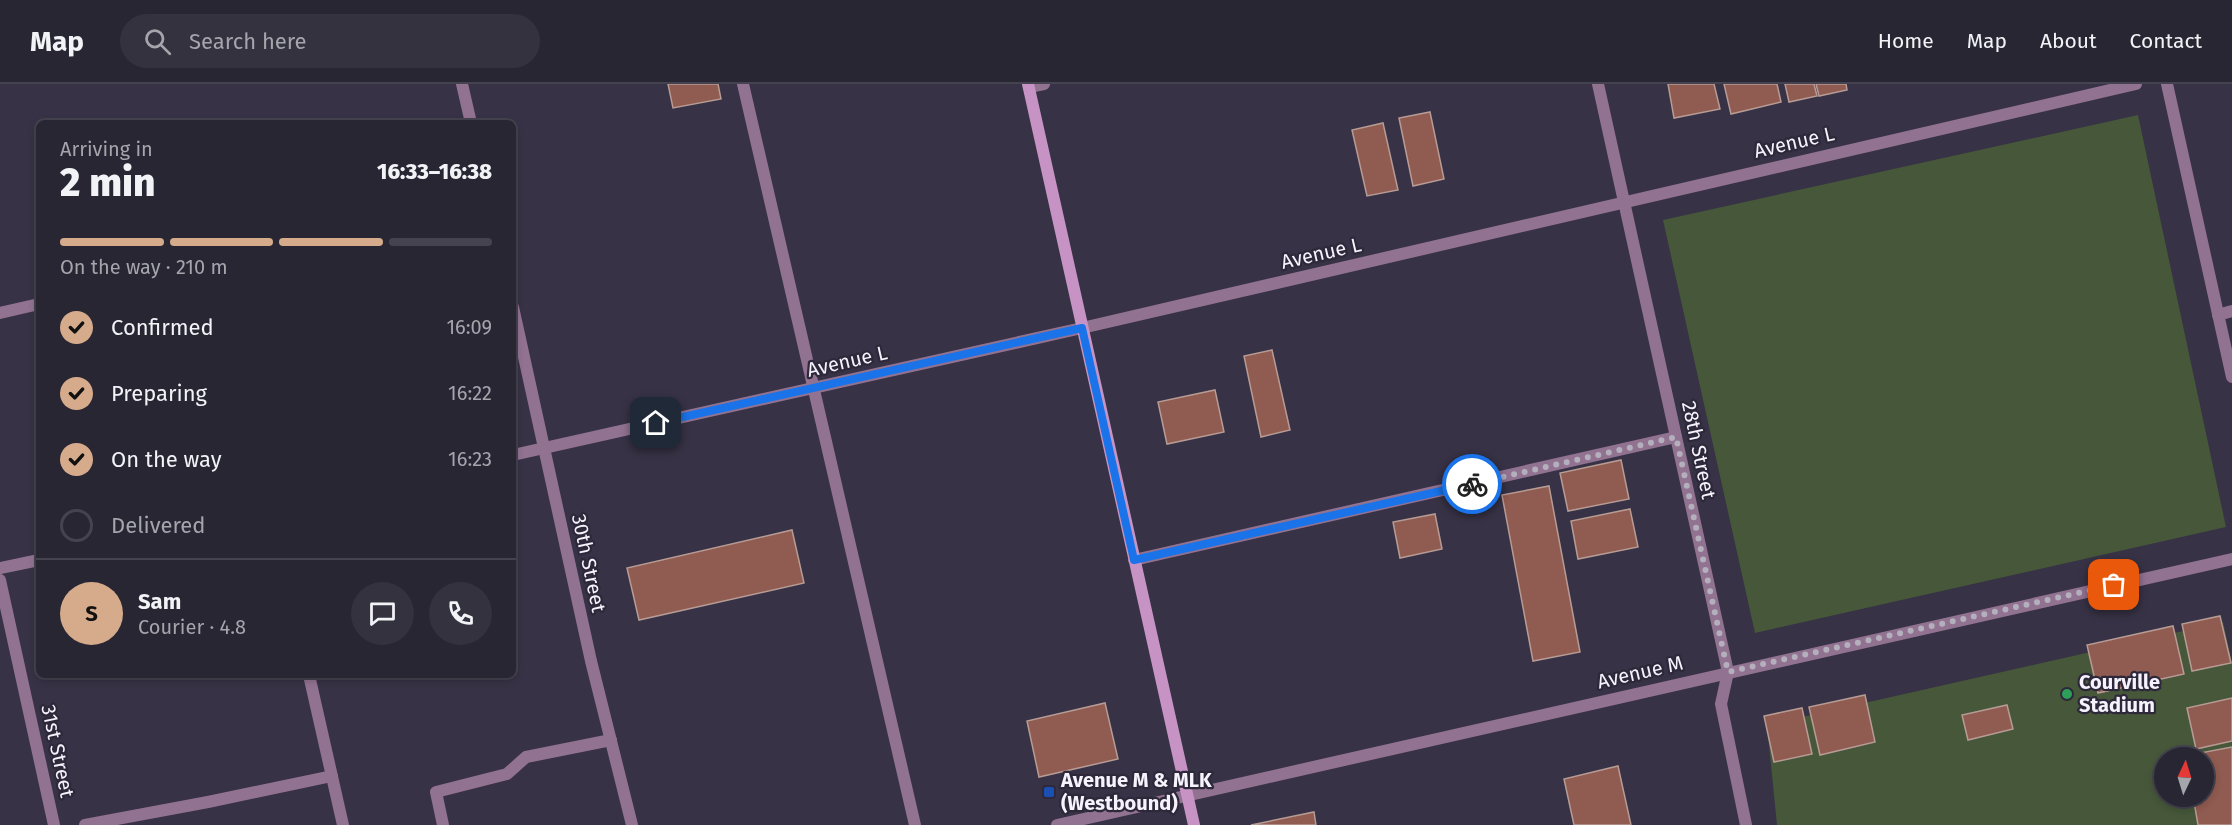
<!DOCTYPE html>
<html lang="en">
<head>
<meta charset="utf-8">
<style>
	body { margin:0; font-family:"Fira Sans",sans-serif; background:#353240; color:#f1f3f6; height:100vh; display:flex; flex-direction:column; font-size:22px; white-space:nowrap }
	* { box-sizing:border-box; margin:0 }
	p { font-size:20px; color:#a5a5ac }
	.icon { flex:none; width:33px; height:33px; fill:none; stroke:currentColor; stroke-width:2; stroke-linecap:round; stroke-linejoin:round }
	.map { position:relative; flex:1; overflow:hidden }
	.details { position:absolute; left:36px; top:36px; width:480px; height:558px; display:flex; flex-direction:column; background:#292634; border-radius:9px; box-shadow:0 3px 9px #0003,0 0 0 2px #45434f }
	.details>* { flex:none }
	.needle { width:39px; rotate:4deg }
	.buttons { position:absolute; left:2154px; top:663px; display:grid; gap:12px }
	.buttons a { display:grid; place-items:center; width:60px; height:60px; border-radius:50%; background:#292634; box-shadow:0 3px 9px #0003,0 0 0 2px #45434f; font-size:30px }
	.pin { position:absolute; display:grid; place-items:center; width:51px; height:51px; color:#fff; margin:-26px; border-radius:12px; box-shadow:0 3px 9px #0006 }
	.courier { position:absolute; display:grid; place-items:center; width:60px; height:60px; margin:-30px; border:4px solid #1a73e8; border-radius:50%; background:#fff; color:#222; box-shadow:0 2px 8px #0007 }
	.head em { font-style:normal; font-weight:800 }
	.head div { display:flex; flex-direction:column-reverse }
	.head { display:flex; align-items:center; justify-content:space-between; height:102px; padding:0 24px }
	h1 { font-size:39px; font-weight:800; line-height:45px }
	.bar { display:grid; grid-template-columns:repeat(4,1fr); gap:9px 6px; align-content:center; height:72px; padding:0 24px }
	.bar i { height:8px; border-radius:4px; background:#45434f }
	.bar .active { background:#d6ab8b }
	.bar p { grid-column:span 4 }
	.line { display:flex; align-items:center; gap:15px; padding:0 24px; border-top:2px solid #45434f }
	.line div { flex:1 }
	.round { display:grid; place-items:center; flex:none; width:63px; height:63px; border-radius:32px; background:#353240 }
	ol { padding:0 24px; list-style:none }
	li { display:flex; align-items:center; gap:18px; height:66px }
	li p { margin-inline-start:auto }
	li .icon { padding:6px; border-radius:50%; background:#d6ab8b; color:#111; stroke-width:4 }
	li:last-child { color:#a5a5ac }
	li i { width:33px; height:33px; border:3px solid #45434f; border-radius:50% }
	header { display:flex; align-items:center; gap:36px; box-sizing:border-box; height:84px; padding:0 30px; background:#292634; border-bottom:2px solid #45434f }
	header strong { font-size:28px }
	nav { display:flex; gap:33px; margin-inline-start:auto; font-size:21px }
	.search { width:420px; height:54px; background:#353240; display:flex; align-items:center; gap:15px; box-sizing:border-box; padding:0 21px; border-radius:33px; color:#a5a5ac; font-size:22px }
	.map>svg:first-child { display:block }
</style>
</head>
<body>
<header>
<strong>Map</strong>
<div class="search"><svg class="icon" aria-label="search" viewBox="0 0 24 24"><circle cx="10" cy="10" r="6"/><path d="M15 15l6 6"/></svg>Search here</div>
<nav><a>Home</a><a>Map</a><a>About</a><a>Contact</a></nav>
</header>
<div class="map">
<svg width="2232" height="741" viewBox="0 0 2232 741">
	<rect width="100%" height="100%" fill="#373245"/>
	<g fill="#46573a" fill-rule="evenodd">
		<path d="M2138,31L2226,443L1755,549L1663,136Z"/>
		<path d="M2223,538L2232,579V741H1777L1767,641ZM2164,674H2204V712H2164Z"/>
	</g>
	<g fill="#905b50" stroke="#b79b95" stroke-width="1.5">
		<path d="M668,0H718L721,15L673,24Z"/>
		<path d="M1668,0H1714L1720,25L1674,34Z"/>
		<path d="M1724,0H1777L1781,18L1731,30Z"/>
		<path d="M1785,0H1814L1817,12L1789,18Z"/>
		<path d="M1816,0H1846L1847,6L1819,12Z"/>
		<path d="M1430,28L1444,95L1413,102L1399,34Z"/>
		<path d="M1383,39L1398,106L1367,112L1352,46Z"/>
		<path d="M1272,266L1290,346L1261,353L1244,272Z"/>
		<path d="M1215,306L1224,348L1167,360L1158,318Z"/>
		<path d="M1621,376L1629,415L1568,427L1560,389Z"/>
		<path d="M1549,402L1580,568L1533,577L1502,411Z"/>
		<path d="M1630,425L1638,463L1578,475L1571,437Z"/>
		<path d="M1435,430L1442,465L1400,474L1393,438Z"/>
		<path d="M792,446L804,499L639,536L627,484Z"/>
		<path d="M2220,532L2231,579L2192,587L2182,540Z"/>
		<path d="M2173,542L2184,590L2098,609L2087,561Z"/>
		<path d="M1865,611L1875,658L1820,671L1809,623Z"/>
		<path d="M2232,614V657L2196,665L2187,624Z"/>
		<path d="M1105,619L1118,675L1039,693L1027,637Z"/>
		<path d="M2007,621L2013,645L1968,656L1962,631Z"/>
		<path d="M1802,624L1812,670L1774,678L1764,632Z"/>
		<path d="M2232,663V741H2198L2193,712H2204V674H2201L2200,669Z"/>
		<path d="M1618,682L1631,741H1574L1564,695Z"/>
		<path d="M1314,728L1316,741H1251Z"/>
	</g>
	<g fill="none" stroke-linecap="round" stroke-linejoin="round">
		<g stroke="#927291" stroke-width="12">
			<path d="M743,0L915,741"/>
			<path d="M1029,3L1044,0"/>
			<path d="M0,229L39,220"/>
			<path d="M2218,231L2232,227"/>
			<path d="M1134,476L1676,353"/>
			<path d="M309,591L343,741"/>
			<path d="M85,741L208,718L332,692"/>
			<path d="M443,741L436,708L507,690L526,673L611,656"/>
		</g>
		<g stroke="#927291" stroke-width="12">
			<path d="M462,0L471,39"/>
			<path d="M1598,0L1728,588L1721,620L1746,741"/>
			<path d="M513,223L591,577L632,741"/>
			<path d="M513,371L1082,244L2136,0"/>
			<path d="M0,484L39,476"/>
			<path d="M0,496L54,741"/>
			<path d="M1057,741L2232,475"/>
		</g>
		<path stroke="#927291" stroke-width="12" d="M2167,0L2232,293"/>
		<path stroke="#c693c4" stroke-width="12" d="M1028,0L1194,741"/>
	</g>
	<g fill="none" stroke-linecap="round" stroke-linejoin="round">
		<path stroke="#b3afbd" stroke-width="6" stroke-dasharray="0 10.8" d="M1472,400L1676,353L1728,588L2114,501"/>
		<path stroke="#1a73e8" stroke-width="8" d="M656,339L1082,244L1134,476L1472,400"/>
	</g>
	<circle fill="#2e9e5b" stroke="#2d283a" stroke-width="2" cx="2067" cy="610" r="6"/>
	<rect fill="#1a4fb4" stroke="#2d283a" stroke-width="2" x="1043" y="702" width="12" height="12" rx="3"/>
	<g text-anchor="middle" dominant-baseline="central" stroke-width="4.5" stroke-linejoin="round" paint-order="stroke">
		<g font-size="20" fill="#f6f3fd" stroke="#2d283a">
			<text transform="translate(1794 58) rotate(-13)">Avenue L</text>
			<text transform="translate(1321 169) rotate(-13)">Avenue L</text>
			<text transform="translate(847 277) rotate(-13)">Avenue L</text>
			<text transform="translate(1699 366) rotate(78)">28th Street</text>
			<text transform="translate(589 479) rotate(78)">30th Street</text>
			<text transform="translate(1640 588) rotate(-13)">Avenue M</text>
			<text transform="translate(58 667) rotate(78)">31st Street</text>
		</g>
		<g font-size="20" font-weight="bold" fill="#f6f3fd" stroke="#2d283a" text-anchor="start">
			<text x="2079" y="598">Courville<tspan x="2079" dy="23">Stadium</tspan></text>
			<text x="1061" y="696">Avenue M &amp; MLK<tspan x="1061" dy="23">(Westbound)</tspan></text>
		</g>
	</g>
</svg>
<div class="buttons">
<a><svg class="needle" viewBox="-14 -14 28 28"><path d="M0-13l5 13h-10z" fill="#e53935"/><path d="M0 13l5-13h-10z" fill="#a5a5ac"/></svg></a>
</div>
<div class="pin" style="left:2114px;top:501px;background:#ea580c"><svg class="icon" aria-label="bag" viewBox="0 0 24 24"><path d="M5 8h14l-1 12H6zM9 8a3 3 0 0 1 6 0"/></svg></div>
<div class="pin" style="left:656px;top:339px;background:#1f2937"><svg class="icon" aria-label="home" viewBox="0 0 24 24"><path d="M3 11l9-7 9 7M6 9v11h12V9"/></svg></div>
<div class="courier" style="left:1472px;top:400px"><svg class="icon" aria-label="bike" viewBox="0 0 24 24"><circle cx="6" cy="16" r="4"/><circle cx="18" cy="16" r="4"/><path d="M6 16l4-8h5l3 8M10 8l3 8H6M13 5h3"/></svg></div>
<section class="details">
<div class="head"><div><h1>2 min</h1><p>Arriving in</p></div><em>16:33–16:38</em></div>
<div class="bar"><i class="active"></i><i class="active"></i><i class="active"></i><i></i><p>On the way · 210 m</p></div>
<ol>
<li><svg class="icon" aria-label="check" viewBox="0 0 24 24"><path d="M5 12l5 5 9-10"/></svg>Confirmed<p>16:09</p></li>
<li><svg class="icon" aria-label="check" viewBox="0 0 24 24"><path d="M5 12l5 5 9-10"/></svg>Preparing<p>16:22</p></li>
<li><svg class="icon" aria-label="check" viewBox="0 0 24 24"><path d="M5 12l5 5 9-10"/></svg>On the way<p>16:23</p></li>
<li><i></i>Delivered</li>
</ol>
<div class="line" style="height:108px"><b class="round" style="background:#d6ab8b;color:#111">S</b><div><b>Sam</b><p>Courier · 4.8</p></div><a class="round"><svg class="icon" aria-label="chat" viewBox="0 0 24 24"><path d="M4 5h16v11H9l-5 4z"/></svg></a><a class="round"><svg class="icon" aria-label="phone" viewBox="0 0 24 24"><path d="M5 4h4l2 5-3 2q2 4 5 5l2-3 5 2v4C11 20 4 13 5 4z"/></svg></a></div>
</section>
</div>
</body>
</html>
